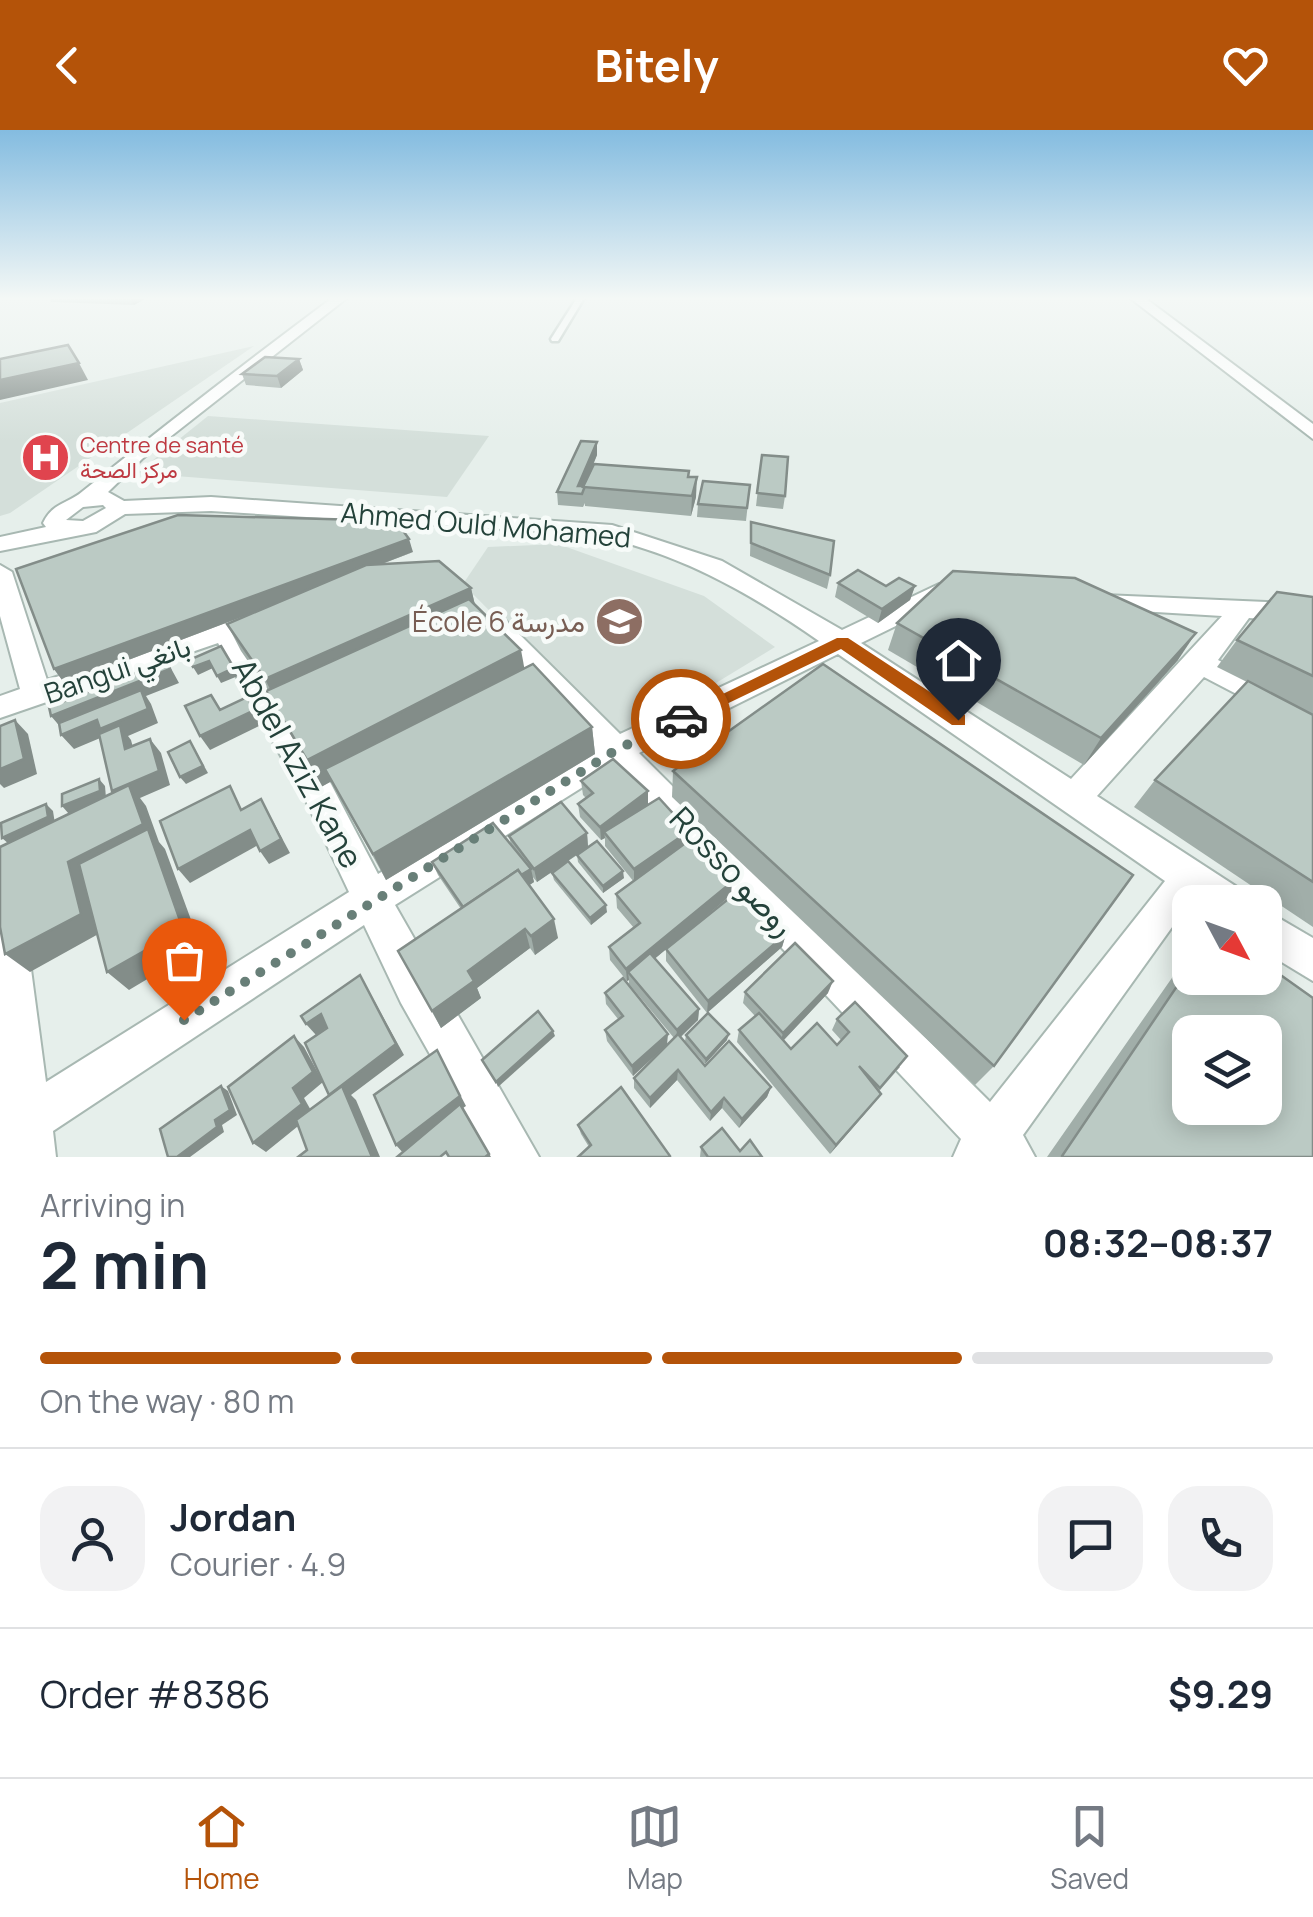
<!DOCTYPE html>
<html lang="en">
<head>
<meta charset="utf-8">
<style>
	body { margin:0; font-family:Manrope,Vazirmatn,sans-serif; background:#f2f2f3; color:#1f2937; height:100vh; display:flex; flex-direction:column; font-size:38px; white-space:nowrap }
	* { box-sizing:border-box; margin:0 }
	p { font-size:32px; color:#747a83 }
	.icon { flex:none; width:55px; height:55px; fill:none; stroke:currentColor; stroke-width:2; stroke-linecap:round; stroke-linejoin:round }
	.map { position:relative; height:1027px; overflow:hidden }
	.drawer { display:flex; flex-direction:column; background:#fff; flex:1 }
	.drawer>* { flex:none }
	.needle { width:65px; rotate:131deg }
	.buttons { position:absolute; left:1172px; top:755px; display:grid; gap:20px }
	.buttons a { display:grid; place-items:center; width:110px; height:110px; border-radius:20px; background:#fff; box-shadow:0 5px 25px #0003; font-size:50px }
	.pin { position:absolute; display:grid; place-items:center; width:85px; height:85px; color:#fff; margin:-102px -42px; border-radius:50% 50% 50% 0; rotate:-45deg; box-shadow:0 0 10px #0007 }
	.pin .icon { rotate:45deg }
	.courier { position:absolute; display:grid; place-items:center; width:100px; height:100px; margin:-50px; border:8px solid #b45309; border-radius:50%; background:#fff; color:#222; box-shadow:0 2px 12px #0007 }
	.head em { font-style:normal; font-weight:700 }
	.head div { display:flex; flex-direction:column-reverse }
	.head { display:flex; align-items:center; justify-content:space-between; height:170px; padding:0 40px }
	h1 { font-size:65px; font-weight:700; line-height:75px }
	.bar { display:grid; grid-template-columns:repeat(4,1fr); gap:15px 10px; align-content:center; height:120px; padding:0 40px }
	.bar i { height:12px; border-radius:8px; background:#e0e1e3 }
	.bar .on { background:#b45309 }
	.bar p { grid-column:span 4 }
	.line { display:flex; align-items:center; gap:25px; padding:0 40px; border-top:2px solid #e0e1e3 }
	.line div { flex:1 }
	.round { display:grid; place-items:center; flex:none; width:105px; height:105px; border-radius:30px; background:#f2f2f3 }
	header { display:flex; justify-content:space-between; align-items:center; height:130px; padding:0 40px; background:#b45309; color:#fff; font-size:45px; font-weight:700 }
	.menu { display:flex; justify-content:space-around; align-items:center; height:140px; border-top:2px solid #e0e1e3; background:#fff; font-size:28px; color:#747a83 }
	.menu a { display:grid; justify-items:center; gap:5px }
	.menu .on { color:#b45309 }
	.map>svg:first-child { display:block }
</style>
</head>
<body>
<header><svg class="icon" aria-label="back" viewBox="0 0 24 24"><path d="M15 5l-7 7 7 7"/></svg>Bitely<svg class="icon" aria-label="heart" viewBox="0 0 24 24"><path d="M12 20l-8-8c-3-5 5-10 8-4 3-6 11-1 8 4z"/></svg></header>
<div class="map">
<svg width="1313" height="1027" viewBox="0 0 1313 1027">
	<rect width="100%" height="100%" fill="#e6efeb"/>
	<g fill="#d4dfda">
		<path d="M254,216L10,383L0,386V273Z"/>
		<path d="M208,286L489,306L447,367L137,343Z"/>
		<path d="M558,414L704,466L775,517L619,612L463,454L488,417Z"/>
	</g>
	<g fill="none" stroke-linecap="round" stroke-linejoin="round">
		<defs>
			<path id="service" d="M577,168H584L558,211H552L551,209Z"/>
			<g id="minor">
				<path d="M332,168H347L142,329L108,362L124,371L211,367L612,395L722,431L842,500L939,454H957L961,460L957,466L861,513L1071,649L1222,486L1090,478L1077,470L1081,464L1313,474V492L1249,488L1218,530L1313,578V604L1204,547L1097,666L1240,759L1246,772H1190L1023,1005L1035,1027H953L961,1009L613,638L395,775L539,1027H488L401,873L364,795L53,1001L56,1027H0V732L13,737L19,749L46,952L349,762L306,671L218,513L0,588V566L20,559L0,486V435L12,442L47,550L255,482H273L277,488L273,494L241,505L331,654L378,744L594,617L488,503L484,497L488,491H506L620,604L819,511C747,461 673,419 585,404L211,381L125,384L96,402L0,421V407L46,397L43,393C53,372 68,374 83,361C165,295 248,231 332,168ZM103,375L106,378L83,391L66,390L83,377ZM838,524L1165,751L990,972L639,623Z"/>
				<path d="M1130,168H1145L1313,294V309Z"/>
				<path d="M1265,780L1313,808V851L1265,822Z"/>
			</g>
		</defs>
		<use href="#service" stroke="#a8b8b2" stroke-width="5"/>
		<use href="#minor" stroke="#a8b8b2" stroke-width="4"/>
		<use href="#service" fill="#fff" fill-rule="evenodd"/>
		<use href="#minor" fill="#fff" fill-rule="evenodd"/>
	</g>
	<g fill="#a1aea9">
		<path d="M49,168H147L134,175L51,172Z"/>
		<path d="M299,229L303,240L281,258L246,255L242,244Z"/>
		<path d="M597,312V325L589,344L689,347L696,367L691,386L585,376V373L583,377L558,375L557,362Z"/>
		<path d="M762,325L785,366L783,379L756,376Z"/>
		<path d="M750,355L746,391L697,387L698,374Z"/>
		<path d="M751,392L830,445L827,459L750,426Z"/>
		<path d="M413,422L382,434L471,458L475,475L524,539L592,597L595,624L386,750L331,651L321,657L281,588L266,561L268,560L241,521L227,494L252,483L65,554L54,539Z"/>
		<path d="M838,453L886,456H915L910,470L878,493L835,467Z"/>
		<path d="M1313,467V797L1134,677L1155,650L1247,552L1217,537L1237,510Z"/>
		<path d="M897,493L1178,530L1084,635L888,520Z"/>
		<path d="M673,641L994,936L975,955L672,667Z"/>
		<path d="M581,651L648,661V674L688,711L731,765L678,809L786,804L782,817L707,883L666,831V819L655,828L699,879L698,890L681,907L705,936L771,957L767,967L739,998L722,978L710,991L677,950L650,978L634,958V948L674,908L629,854V850L627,851L610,830L609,817L634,798L617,778L616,764L634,752L605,716V708L601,710L580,687L578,674L586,668L583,665Z"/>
		<path d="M587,703L588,717L624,748L603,763L578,732L577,725L580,723L537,752L532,746L534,752L529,755L558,808L535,825L530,818L477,858L481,868L441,898L398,821L461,779L438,745L432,732L511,715L509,706Z"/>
		<path d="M552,743L607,782L591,795L554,750Z"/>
		<path d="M1190,822V848L1313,1027H1047Z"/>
		<path d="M745,862L828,863L783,911L791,919L837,915L841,910L832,900L837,889L900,937L879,961L881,964L874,973L830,1024L737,912L739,900L755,886L743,873Z"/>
		<path d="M605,863L668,904L633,946L607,911L605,900L618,889L606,874Z"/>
		<path d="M686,905L727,910L705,934L685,911Z"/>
		<path d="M578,995L670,1027L589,1017L581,1004Z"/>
		<path d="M701,1017L740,1021L762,1027H700Z"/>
	</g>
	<g fill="#838d89">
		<path d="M131,168H147L134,175Z"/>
		<path d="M299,229L303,240L281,258L277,246Z"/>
		<path d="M79,233L88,250L0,270V250Z"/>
		<path d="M597,312V325L581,364L578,356Z"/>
		<path d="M697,347L696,367L691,386L692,366Z"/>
		<path d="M409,409L413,422L65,554L54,539Z"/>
		<path d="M915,456L910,470L878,493L882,479Z"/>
		<path d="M471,458L477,484L279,577L265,549Z"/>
		<path d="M1196,503L1178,530L1084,635L1101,608Z"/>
		<path d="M521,520L526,547L321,657L307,630Z"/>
		<path d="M167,531L179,553L146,566L151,574L158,593L128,606L131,610L137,633L105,606L74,619L61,605L63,600L51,586Z"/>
		<path d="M209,531L213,538L198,545L193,537Z"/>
		<path d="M234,538L238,546L221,553L217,546Z"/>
		<path d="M255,580L263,594L210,620L200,606Z"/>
		<path d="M15,590L28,604L37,644L4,658L0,654V639Z"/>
		<path d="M592,597L595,624L386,750L373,724Z"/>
		<path d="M150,609L161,623L170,655L140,668L146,676L159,712L165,719L201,817L129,860L107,842L102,802L30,842L5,824L68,732L124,675L112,661Z"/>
		<path d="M190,611L208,643L186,654L180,647Z"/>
		<path d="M99,649L105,656L106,668L69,684L62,676Z"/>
		<path d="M648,661V675L604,702L605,708L601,710L600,697Z"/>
		<path d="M261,669L290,723L269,734L260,721Z"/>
		<path d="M46,674L53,681L55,694L10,715L2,708Z"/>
		<path d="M250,700L260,714L190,753L178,739Z"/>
		<path d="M689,701L688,715L634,753V739Z"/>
		<path d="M587,703L588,717L537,752L534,739Z"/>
		<path d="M531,739L534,752L472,795L467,782Z"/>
		<path d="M623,741L624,748L603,763V756Z"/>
		<path d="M732,752L731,765L633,847L628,842L629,850L627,851L626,839Z"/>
		<path d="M606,775L607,782L591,795L590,788Z"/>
		<path d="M554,789L558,808L535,825L531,806Z"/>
		<path d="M525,799L530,818L477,858L481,868L441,898L432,881L468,841Z"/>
		<path d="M786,804L782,817L707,883L708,871Z"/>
		<path d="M360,845L404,925L351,965L356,970L380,1027H372L339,975Z"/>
		<path d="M833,851L828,863L780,914L783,903Z"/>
		<path d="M699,879L698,890L676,911L677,900Z"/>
		<path d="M321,884L330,895L316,905L306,894Z"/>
		<path d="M553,901L555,906L498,957L496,952Z"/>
		<path d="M668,904L667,915L633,946L632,936Z"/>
		<path d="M729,904L727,910L705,934L706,929Z"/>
		<path d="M294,906L304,917L323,952L304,968L313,984L266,1022L253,1013L293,958Z"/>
		<path d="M437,920L466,976L463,978L491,1027H485L462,978L404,1024L396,1015Z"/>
		<path d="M678,940L677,950L650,978V968Z"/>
		<path d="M221,956L228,961L237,985L222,995L224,1002L190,1027H177L215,990Z"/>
		<path d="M771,957L767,967L739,998L742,989Z"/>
		<path d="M881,964L874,973L830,1024L836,1015Z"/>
		<path d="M724,968L722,978L710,991L711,982Z"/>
	</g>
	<g fill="#bbcac4" stroke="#838d89" stroke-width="2.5" fill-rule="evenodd">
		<path d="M68,215L79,233L0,250V229Z"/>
		<path d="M265,227L299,229L277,246L242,244Z"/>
		<path d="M581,311L597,312L578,356H585L582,364L557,362Z"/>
		<path d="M762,325L788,327L785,366L757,363Z"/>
		<path d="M594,334L689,341L688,347H697L692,366L583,357Z"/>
		<path d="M703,351L750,355L747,378L698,374Z"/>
		<path d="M178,385L396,391L409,409L54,539L16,439Z"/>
		<path d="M751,392L834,411L830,445L751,413Z"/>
		<path d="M439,431L471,458L265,549L227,494L366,435Z"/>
		<path d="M858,440L886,456L899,448L915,456L882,479L838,453Z"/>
		<path d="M953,441L1075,448L1196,503L1101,608L897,493Z"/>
		<path d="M1277,462L1313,467V546L1237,510Z"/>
		<path d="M469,469L521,520L307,630L266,561Z"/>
		<path d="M221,516L234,538L217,546L209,531L193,537L189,530Z"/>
		<path d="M167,531L170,539L51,586L49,577Z"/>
		<path d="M533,534L592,597L373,724L325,639Z"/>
		<path d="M823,534L1133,745L994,936L673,641Z"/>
		<path d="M1248,551L1313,585V752L1155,650Z"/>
		<path d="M141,560L148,579L100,599L97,590L61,605L59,593Z"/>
		<path d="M211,565L220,580L247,567L255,580L200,606L185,576Z"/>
		<path d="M15,590L24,629L0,639V596Z"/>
		<path d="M120,595L125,619L150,609L159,641L112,661L99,604Z"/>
		<path d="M190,611L203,636L180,647L168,622Z"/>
		<path d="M613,629L648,661L600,697L578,674L593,663L581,651Z"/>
		<path d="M99,649L100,661L62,676V664Z"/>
		<path d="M129,655L143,694L68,732L81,784L5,824L0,797V717Z"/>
		<path d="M230,656L241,680L261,669L281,709L260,721L250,700L178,739L160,691Z"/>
		<path d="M659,668L689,701L634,739L604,702Z"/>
		<path d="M561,672L587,703L534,739L509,706Z"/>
		<path d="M46,674L48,687L2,708L1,693Z"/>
		<path d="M493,693L531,739L521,745L518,740L463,777L432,732Z"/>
		<path d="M148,699L183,799L107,842L79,734Z"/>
		<path d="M691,709L732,752L626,839L609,817L640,793L616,764Z"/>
		<path d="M597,711L623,741L603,756L577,725Z"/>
		<path d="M568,731L606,775L590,788L552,743Z"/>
		<path d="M518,740L554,789L531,806L525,799L468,841L474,851L432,881L398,821Z"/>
		<path d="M742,758L786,804L708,871L666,819Z"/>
		<path d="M795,813L833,851L783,903L745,862Z"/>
		<path d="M650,823L699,879L677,900L628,842Z"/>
		<path d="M1265,834L1313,868V1027H1063L1062,1026L1190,837V848H1265ZM1190,902H1265V978H1190Z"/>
		<path d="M360,845L396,914L329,965L305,913L327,898L321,884L306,894L301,886Z"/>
		<path d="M623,848L668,904L632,936L605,900L623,886L605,863Z"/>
		<path d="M855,872L907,926L880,958L859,936L881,964L836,1015L739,900L759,883L791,919L817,893L837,915L849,902L837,889Z"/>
		<path d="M538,881L553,901L496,952L482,930Z"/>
		<path d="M708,883L729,904L706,929L686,905Z"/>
		<path d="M678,904L705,936L729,911L771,957L742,989L724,968L711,982L678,940L650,968L634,948Z"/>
		<path d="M294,906L313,942L293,958L302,974L253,1013L228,957Z"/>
		<path d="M437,920L460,966L396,1015L374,965Z"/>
		<path d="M221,956L230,980L215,990L217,997L177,1027H168L160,999Z"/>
		<path d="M342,956L372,1027H298L307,1020L296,990Z"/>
		<path d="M621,957L670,1026L669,1027H578L591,1015L578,995Z"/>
		<path d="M460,974L489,1024L485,1027H449L446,1022L440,1027H397Z"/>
		<path d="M722,998L740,1021L750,1010L762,1027H708L701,1017Z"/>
	</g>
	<linearGradient id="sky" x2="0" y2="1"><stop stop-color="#84bce0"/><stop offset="0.54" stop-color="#f4f8f6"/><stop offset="1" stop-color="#f4f8f6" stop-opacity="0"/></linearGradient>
	<rect width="1313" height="312" fill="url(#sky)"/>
	<path fill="#b45309" d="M837,508H848L965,585V595H952L841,519L687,593H674L672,589Z"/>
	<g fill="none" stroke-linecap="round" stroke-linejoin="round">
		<path stroke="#687f78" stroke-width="10" stroke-dasharray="0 18" d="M184,890L616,620L681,589"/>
	</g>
	<defs>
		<symbol id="hospital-disc" viewBox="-11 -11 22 22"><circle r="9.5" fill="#e0444e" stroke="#f7fbf9"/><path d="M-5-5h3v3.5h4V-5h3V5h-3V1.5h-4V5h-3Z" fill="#fff"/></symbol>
		<symbol id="school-disc" viewBox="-11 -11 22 22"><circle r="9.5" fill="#8d6e63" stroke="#f7fbf9"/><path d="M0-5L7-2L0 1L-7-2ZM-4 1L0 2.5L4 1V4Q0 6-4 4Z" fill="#fff"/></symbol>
	</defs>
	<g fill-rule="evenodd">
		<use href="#hospital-disc" x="18" y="300" width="55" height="55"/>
		<use href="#school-disc" x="592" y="464" width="55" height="55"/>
	</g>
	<g text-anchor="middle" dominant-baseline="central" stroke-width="9" stroke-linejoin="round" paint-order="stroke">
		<g font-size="22" fill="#be3a42" stroke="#f7fbf9" text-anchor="start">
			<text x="80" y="315">Centre de santé<tspan x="80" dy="25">مركز الصحة</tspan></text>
		</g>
		<g font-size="28" fill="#24423a" stroke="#f7fbf9">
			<text transform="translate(486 394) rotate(5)">Ahmed Ould Mohamed</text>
			<text transform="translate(117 539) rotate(-19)">Bangui بانغي</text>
		</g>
		<g font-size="28" fill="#785e54" stroke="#f7fbf9" text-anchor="end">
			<text x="585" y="491">École 6 مدرسة</text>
		</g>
		<g font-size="32" fill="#24423a" stroke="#f7fbf9">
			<text transform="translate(298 633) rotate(61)">Abdel Aziz Kane</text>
			<text transform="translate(733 741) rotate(46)">Rosso روصو</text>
		</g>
	</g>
</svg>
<div class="buttons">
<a><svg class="needle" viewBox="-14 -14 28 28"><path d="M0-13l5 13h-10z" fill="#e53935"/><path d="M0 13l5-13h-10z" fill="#747a83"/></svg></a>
<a><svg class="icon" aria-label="layers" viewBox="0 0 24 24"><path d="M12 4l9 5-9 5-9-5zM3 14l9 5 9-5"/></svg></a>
</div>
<div class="pin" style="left:184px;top:890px;background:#ea580c"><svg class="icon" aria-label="bag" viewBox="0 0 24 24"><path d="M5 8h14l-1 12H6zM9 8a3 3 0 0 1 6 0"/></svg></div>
<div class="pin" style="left:958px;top:590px;background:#1f2937"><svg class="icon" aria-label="home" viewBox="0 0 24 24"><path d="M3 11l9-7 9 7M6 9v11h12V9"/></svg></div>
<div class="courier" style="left:681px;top:589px"><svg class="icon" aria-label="car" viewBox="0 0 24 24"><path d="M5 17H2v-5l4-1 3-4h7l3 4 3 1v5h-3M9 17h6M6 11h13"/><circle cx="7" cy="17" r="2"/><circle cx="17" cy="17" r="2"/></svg></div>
</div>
<section class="drawer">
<div class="head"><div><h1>2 min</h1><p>Arriving in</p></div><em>08:32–08:37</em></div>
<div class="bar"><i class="on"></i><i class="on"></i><i class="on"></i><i></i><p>On the way · 80 m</p></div>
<div class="line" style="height:180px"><a class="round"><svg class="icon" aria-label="person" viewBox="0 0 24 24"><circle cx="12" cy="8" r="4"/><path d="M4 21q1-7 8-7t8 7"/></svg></a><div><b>Jordan</b><p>Courier · 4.9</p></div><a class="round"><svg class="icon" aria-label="chat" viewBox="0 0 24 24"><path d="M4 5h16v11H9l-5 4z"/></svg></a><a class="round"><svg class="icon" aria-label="phone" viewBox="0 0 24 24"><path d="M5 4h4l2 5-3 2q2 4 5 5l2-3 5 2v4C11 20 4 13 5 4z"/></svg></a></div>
<div class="line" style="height:130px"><div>Order #8386</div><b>$9.29</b></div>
</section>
<nav class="menu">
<a class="on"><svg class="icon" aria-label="home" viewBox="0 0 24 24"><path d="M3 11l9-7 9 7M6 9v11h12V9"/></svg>Home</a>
<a><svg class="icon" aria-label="map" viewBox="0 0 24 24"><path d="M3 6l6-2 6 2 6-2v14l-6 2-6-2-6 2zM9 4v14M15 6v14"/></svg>Map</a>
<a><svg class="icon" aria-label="saved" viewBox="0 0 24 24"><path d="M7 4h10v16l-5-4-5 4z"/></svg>Saved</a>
</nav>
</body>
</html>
